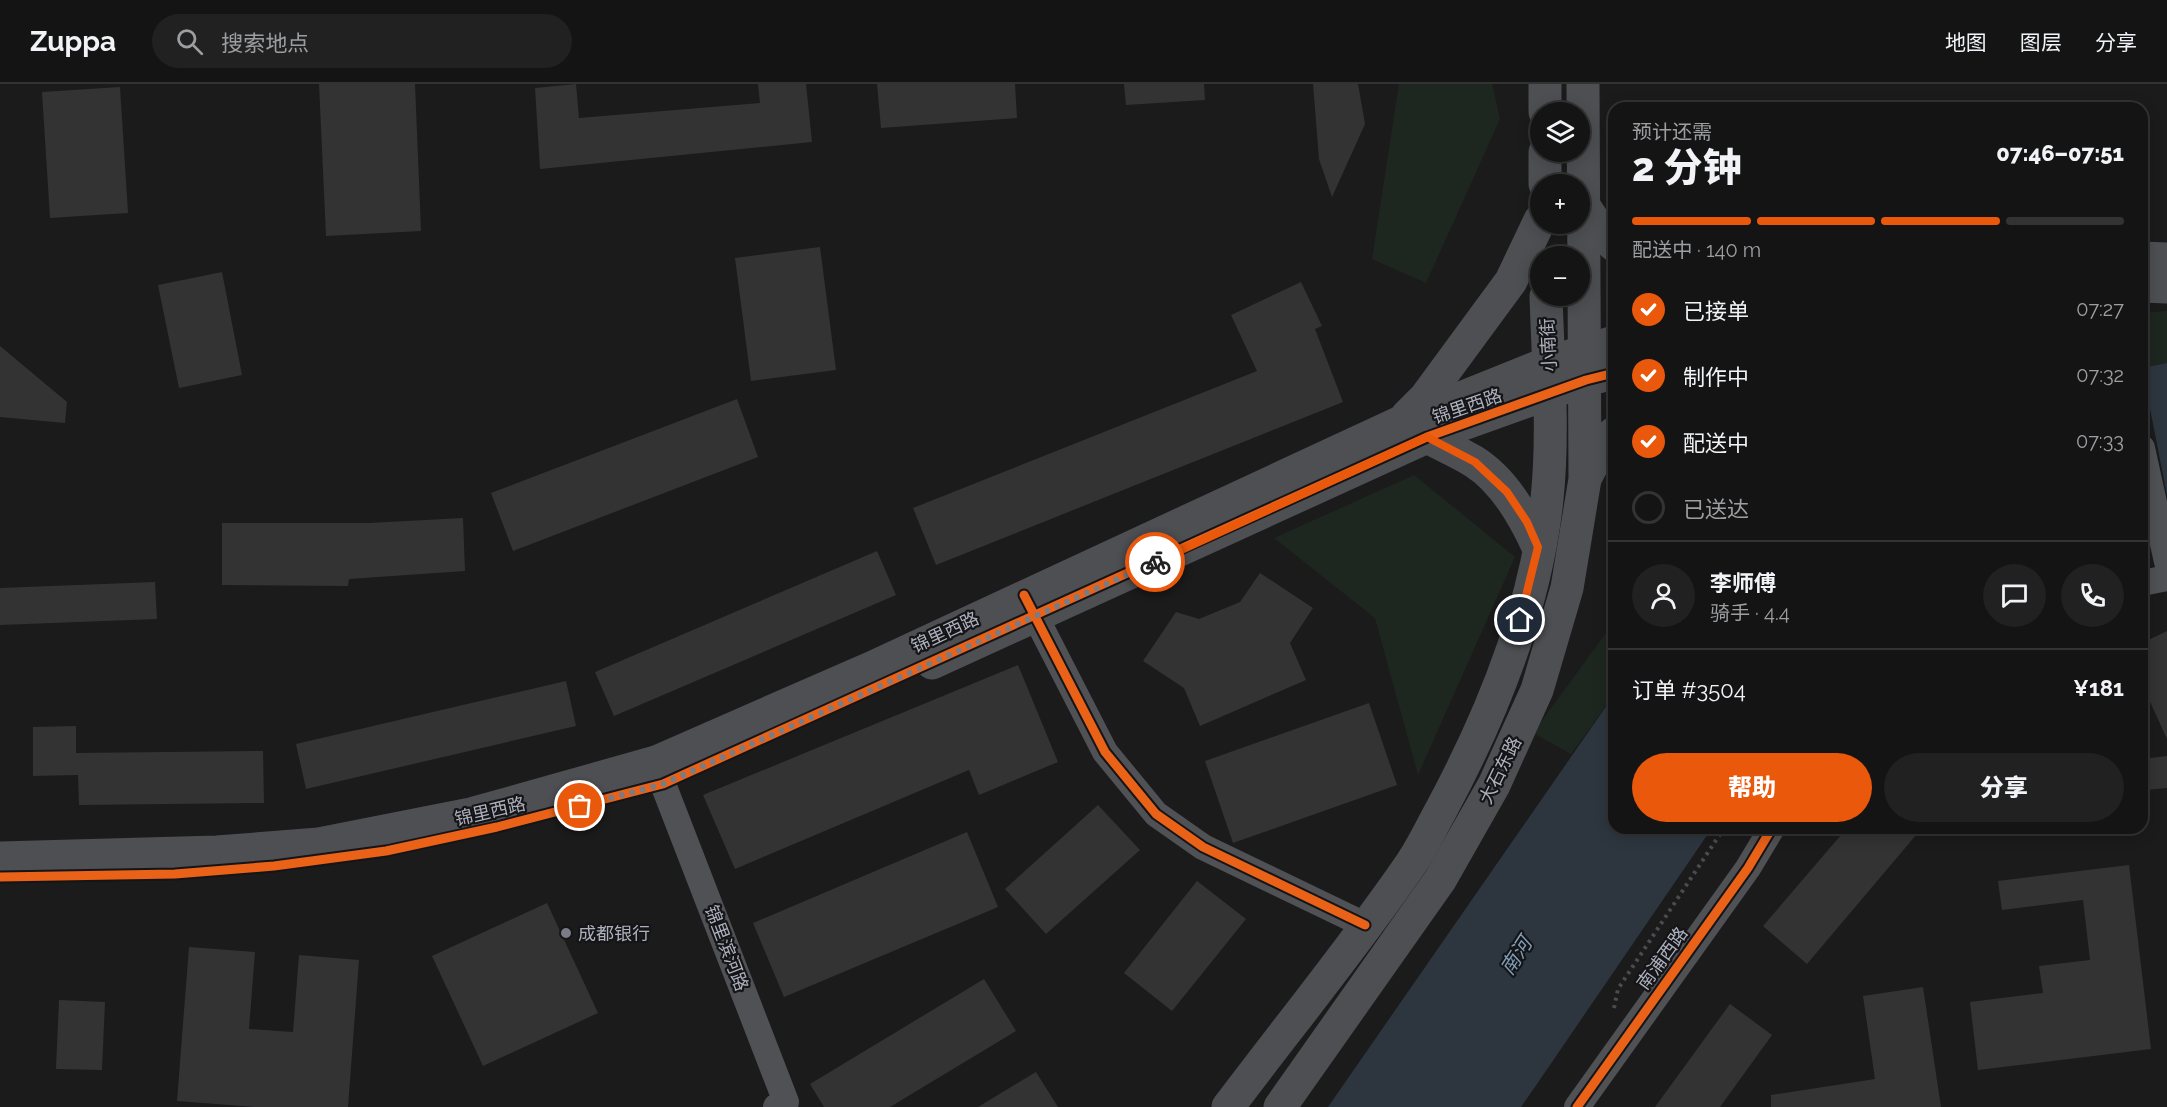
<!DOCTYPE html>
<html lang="zh">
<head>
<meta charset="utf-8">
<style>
	body { margin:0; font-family:Raleway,"Noto Sans SC",sans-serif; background:#212122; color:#f1f3f6; height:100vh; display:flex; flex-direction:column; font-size:22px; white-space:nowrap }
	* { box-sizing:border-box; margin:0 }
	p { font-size:20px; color:#9d9ea0 }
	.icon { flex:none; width:33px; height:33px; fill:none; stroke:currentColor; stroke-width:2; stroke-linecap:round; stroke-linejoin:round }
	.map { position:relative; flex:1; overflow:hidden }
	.panel { position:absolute; left:1608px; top:18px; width:540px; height:732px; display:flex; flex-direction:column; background:#141415; border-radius:18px; box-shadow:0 3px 15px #0003,0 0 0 2px #333334 }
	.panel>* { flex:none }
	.controls { position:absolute; left:1530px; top:18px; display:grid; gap:12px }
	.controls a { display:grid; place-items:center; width:60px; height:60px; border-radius:50%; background:#141415; box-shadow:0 3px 15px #0003,0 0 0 2px #333334; font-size:30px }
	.pin { position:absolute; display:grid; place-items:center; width:51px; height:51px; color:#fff; margin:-26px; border:3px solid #fff; border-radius:50%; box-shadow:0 2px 6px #0007 }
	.courier { position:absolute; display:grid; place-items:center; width:60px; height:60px; margin:-30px; border:4px solid #ea580c; border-radius:50%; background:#fff; color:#222; box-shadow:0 2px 8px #0007 }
	.summary em { font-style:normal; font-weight:800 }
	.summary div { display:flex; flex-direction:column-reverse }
	.summary { display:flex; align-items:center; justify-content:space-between; height:102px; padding:0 24px }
	h1 { font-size:39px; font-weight:800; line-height:45px }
	.bar { display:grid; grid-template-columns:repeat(4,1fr); gap:9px 6px; align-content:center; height:72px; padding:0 24px }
	.bar i { height:8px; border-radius:4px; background:#333334 }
	.bar .selected { background:#ea580c }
	.bar p { grid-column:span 4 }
	.line { display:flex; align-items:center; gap:15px; padding:0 24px; border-top:2px solid #333334 }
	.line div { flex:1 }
	.round { display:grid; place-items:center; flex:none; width:63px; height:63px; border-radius:32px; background:#212122 }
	ol { padding:0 24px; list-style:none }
	li { display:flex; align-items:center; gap:18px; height:66px }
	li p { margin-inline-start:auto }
	li .icon { padding:6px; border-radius:50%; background:#ea580c; color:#fff; stroke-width:4 }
	li:last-child { color:#9d9ea0 }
	li i { width:33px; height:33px; border:3px solid #333334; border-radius:50% }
	.primary-button { display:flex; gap:12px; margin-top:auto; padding:12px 24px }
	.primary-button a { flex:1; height:69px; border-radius:36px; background:#ea580c; color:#fff; font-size:24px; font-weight:800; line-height:69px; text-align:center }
	.primary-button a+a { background:#212122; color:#f1f3f6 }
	header { display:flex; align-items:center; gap:36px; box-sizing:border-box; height:84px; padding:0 30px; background:#141415; border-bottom:2px solid #333334 }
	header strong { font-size:28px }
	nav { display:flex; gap:33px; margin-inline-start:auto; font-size:21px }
	.search { width:420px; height:54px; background:#212122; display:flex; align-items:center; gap:15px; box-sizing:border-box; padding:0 21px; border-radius:33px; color:#9d9ea0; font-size:22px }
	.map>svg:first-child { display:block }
</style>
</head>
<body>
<header>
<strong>Zuppa</strong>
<div class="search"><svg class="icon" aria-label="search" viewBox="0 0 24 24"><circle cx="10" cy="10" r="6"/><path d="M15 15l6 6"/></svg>搜索地点</div>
<nav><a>地图</a><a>图层</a><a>分享</a></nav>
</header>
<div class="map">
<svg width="2167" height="1023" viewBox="0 0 2167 1023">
	<rect width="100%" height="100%" fill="#1b1b1c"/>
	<g fill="#1e2620">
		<path d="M1399,0H1492L1500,35L1426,199L1372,175Z"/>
		<path d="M2167,227V279L2142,284V229Z"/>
		<path d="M1414,391L1515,473L1418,691L1375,534L1274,454Z"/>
		<path d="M1614,538V611L1571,670L1533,649Z"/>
	</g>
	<g fill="#2d363f">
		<path d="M2167,279V454L2142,458V284Z"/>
		<path d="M1614,611V744H1712L1537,1000L1521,1023H1328Z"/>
	</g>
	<path fill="#1b1b1c" d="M2142,284L2167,411V450L2146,454L2142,433Z"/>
	<g fill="#333334">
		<path d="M319,0H415L421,147L326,152Z"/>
		<path d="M576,0L579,34L760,19L758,0H806L812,58L540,85L535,4Z"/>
		<path d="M877,0H1015L1017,34L881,44Z"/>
		<path d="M1124,0H1204L1205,16L1126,21Z"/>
		<path d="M1313,0H1358L1365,40L1332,113L1319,75Z"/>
		<path d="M120,3L128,129L50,134L42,8Z"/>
		<path d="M820,163L836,286L751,297L735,174Z"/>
		<path d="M222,188L242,291L179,304L158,201Z"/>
		<path d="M1301,198L1322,242L1315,245L1343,318L936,481L913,424L1257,287L1231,231Z"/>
		<path d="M0,262L67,318L65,339L0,333Z"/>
		<path d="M737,315L758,373L513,467L491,409Z"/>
		<path d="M463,434L465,487L349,495L348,502L222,501V439H369Z"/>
		<path d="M877,467L896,511L614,632L595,588Z"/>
		<path d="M1260,489L1313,524L1290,559L1306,596L1200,642L1184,604L1143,577L1176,528L1199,535L1240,518Z"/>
		<path d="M155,498L157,535L0,541V504Z"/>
		<path d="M2167,547V655L2147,611L2142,614V559Z"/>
		<path d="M1018,581L1058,678L979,711L969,686L735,785L703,711Z"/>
		<path d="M566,597L576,642L306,705L296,660Z"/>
		<path d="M1369,619L1397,701L1233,759L1205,677Z"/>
		<path d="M76,642V669L263,667L264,719L79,721L78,691L33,692V643Z"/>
		<path d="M2167,672V704L2146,706L2142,675Z"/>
		<path d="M1098,721L1140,766L1046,850L1005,805Z"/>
		<path d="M1847,744H1922L1807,880L1763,842Z"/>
		<path d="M967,748L998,823L784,913L753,839Z"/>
		<path d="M2129,781L2151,965L1978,986L1970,918L2043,909L2039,882L2090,876L2083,816L2002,826L1998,797Z"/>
		<path d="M1197,797L1246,835L1172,927L1124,889Z"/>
		<path d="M547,819L598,929L483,982L432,872Z"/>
		<path d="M189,863L255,868L249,945L293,948L299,871L359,876L348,1023H255L177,1017Z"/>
		<path d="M984,895L1016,947L890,1023H824L810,1000Z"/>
		<path d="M1923,903L1941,1023H1771V1011L1875,995L1863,912Z"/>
		<path d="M59,916L105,918L102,986L56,985Z"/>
		<path d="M1730,920L1772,951L1720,1023H1655Z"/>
		<path d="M1036,988L1058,1023H978Z"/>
	</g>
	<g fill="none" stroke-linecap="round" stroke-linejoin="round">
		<path stroke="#4b4c4f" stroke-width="4" stroke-dasharray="3 4.5" stroke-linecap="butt" d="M1614,924L1618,905L1724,744"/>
		<g stroke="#4f5155" stroke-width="26">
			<path d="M2142,364L2167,478"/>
			<path d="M2142,499L2167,494"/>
			<path d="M1027,516L1105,668L1156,730L1203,763L1365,841"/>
			<path d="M663,700L786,1018L776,1023"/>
			<path d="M1577,1023L1748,784L1772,744"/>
		</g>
		<g stroke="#4e4f53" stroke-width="33">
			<path d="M1545,28V0"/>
			<path d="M1545,100V68"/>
			<path d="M1584,122L1602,149L1614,161"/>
			<path d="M2142,174L2167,175"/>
			<path d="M2142,202L2167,203"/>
			<path d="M1407,332L1425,314L1511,197L1540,136"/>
			<path d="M1427,353C1442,361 1458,368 1473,377C1504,396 1524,432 1538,463"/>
			<path d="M1586,393L1602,362L1614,349"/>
			<path d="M932,579L1427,353L1586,296L1614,289"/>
			<path d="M0,774L217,768L319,760L471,730L656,678L873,583L1401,338L1548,279L1614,258"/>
			<path d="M1228,1023C1288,943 1353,864 1410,781C1422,764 1431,744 1441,726C1492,631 1536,523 1547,415C1554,347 1548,279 1546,212"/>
			<path d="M1280,1023L1440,796L1494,701L1537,606L1567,504L1585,395L1583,0"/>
		</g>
		<defs>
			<g id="cycleway">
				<path d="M1024,511L1105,668L1156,730L1203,763L1365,841"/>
				<path d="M0,793L175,790L274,782L386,767L497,743L663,700L1427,353L1586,296L1614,289"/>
				<path d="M1577,1023L1748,784L1772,744"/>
			</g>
		</defs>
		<use href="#cycleway" stroke="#151518" stroke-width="13"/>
		<use href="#cycleway" stroke="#ea6118" stroke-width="9"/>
	</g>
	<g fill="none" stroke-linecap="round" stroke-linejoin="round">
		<path stroke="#797c85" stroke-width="6" stroke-dasharray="0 10.8" d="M580,722L663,700L1155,478"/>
		<path stroke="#ea580c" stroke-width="8" d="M1155,478L1427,353L1475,378L1507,408L1527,438L1538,463L1520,536"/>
	</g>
	<circle fill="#797c85" stroke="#151518" stroke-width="2" cx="566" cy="849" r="6"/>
	<g text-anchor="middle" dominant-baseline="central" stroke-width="4.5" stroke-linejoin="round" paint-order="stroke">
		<g font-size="18" fill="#acb1bd" stroke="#151518">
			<text transform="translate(1548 261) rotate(-93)">小南街</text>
			<text transform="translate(1467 322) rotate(-19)">锦里西路</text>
			<text transform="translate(945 548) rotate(-25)">锦里西路</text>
			<text transform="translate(1500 686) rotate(-64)">大石东路</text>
			<text transform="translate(490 727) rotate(-13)">锦里西路</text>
			<text transform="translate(727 864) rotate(69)">锦里滨河路</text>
			<text transform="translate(1662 874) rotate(-54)">南浦西路</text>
		</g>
		<g font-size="18" fill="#acb1bd" stroke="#151518" text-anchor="start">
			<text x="578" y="849">成都银行</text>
		</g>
		<g font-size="20" font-style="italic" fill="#819fba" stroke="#151518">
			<text transform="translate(1516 872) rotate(-57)">南河</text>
		</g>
	</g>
</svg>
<div class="controls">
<a><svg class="icon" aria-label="layers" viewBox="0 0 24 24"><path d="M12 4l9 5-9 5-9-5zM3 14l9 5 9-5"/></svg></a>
<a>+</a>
<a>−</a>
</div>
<div class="pin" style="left:580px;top:722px;background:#ea580c"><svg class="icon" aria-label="bag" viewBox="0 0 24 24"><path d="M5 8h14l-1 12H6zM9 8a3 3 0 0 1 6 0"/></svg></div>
<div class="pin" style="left:1520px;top:536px;background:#1f2937"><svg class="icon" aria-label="home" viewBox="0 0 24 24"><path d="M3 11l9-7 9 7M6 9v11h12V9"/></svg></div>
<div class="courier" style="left:1155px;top:478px"><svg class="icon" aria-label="bike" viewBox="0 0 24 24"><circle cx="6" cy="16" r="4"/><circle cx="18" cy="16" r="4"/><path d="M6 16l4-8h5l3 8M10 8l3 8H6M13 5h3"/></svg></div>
<section class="panel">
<div class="summary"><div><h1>2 分钟</h1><p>预计还需</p></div><em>07:46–07:51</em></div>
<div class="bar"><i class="selected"></i><i class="selected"></i><i class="selected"></i><i></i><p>配送中 · 140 m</p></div>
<ol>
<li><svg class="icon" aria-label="check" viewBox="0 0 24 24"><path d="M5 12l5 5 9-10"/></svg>已接单<p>07:27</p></li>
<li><svg class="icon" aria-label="check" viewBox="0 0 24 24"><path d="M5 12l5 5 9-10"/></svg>制作中<p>07:32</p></li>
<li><svg class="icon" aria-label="check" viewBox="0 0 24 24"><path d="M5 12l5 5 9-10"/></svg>配送中<p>07:33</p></li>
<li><i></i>已送达</li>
</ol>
<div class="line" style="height:108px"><a class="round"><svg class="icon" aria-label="person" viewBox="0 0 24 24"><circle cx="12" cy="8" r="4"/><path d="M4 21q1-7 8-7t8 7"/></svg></a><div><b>李师傅</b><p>骑手 · 4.4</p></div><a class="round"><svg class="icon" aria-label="chat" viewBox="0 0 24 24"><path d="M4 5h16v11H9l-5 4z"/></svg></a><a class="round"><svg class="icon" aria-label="phone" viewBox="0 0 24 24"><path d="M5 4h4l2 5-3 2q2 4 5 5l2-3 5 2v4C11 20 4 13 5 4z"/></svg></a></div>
<div class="line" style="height:78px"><div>订单 #3504</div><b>¥181</b></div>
<div class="primary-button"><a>帮助</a><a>分享</a></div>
</section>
</div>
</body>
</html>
